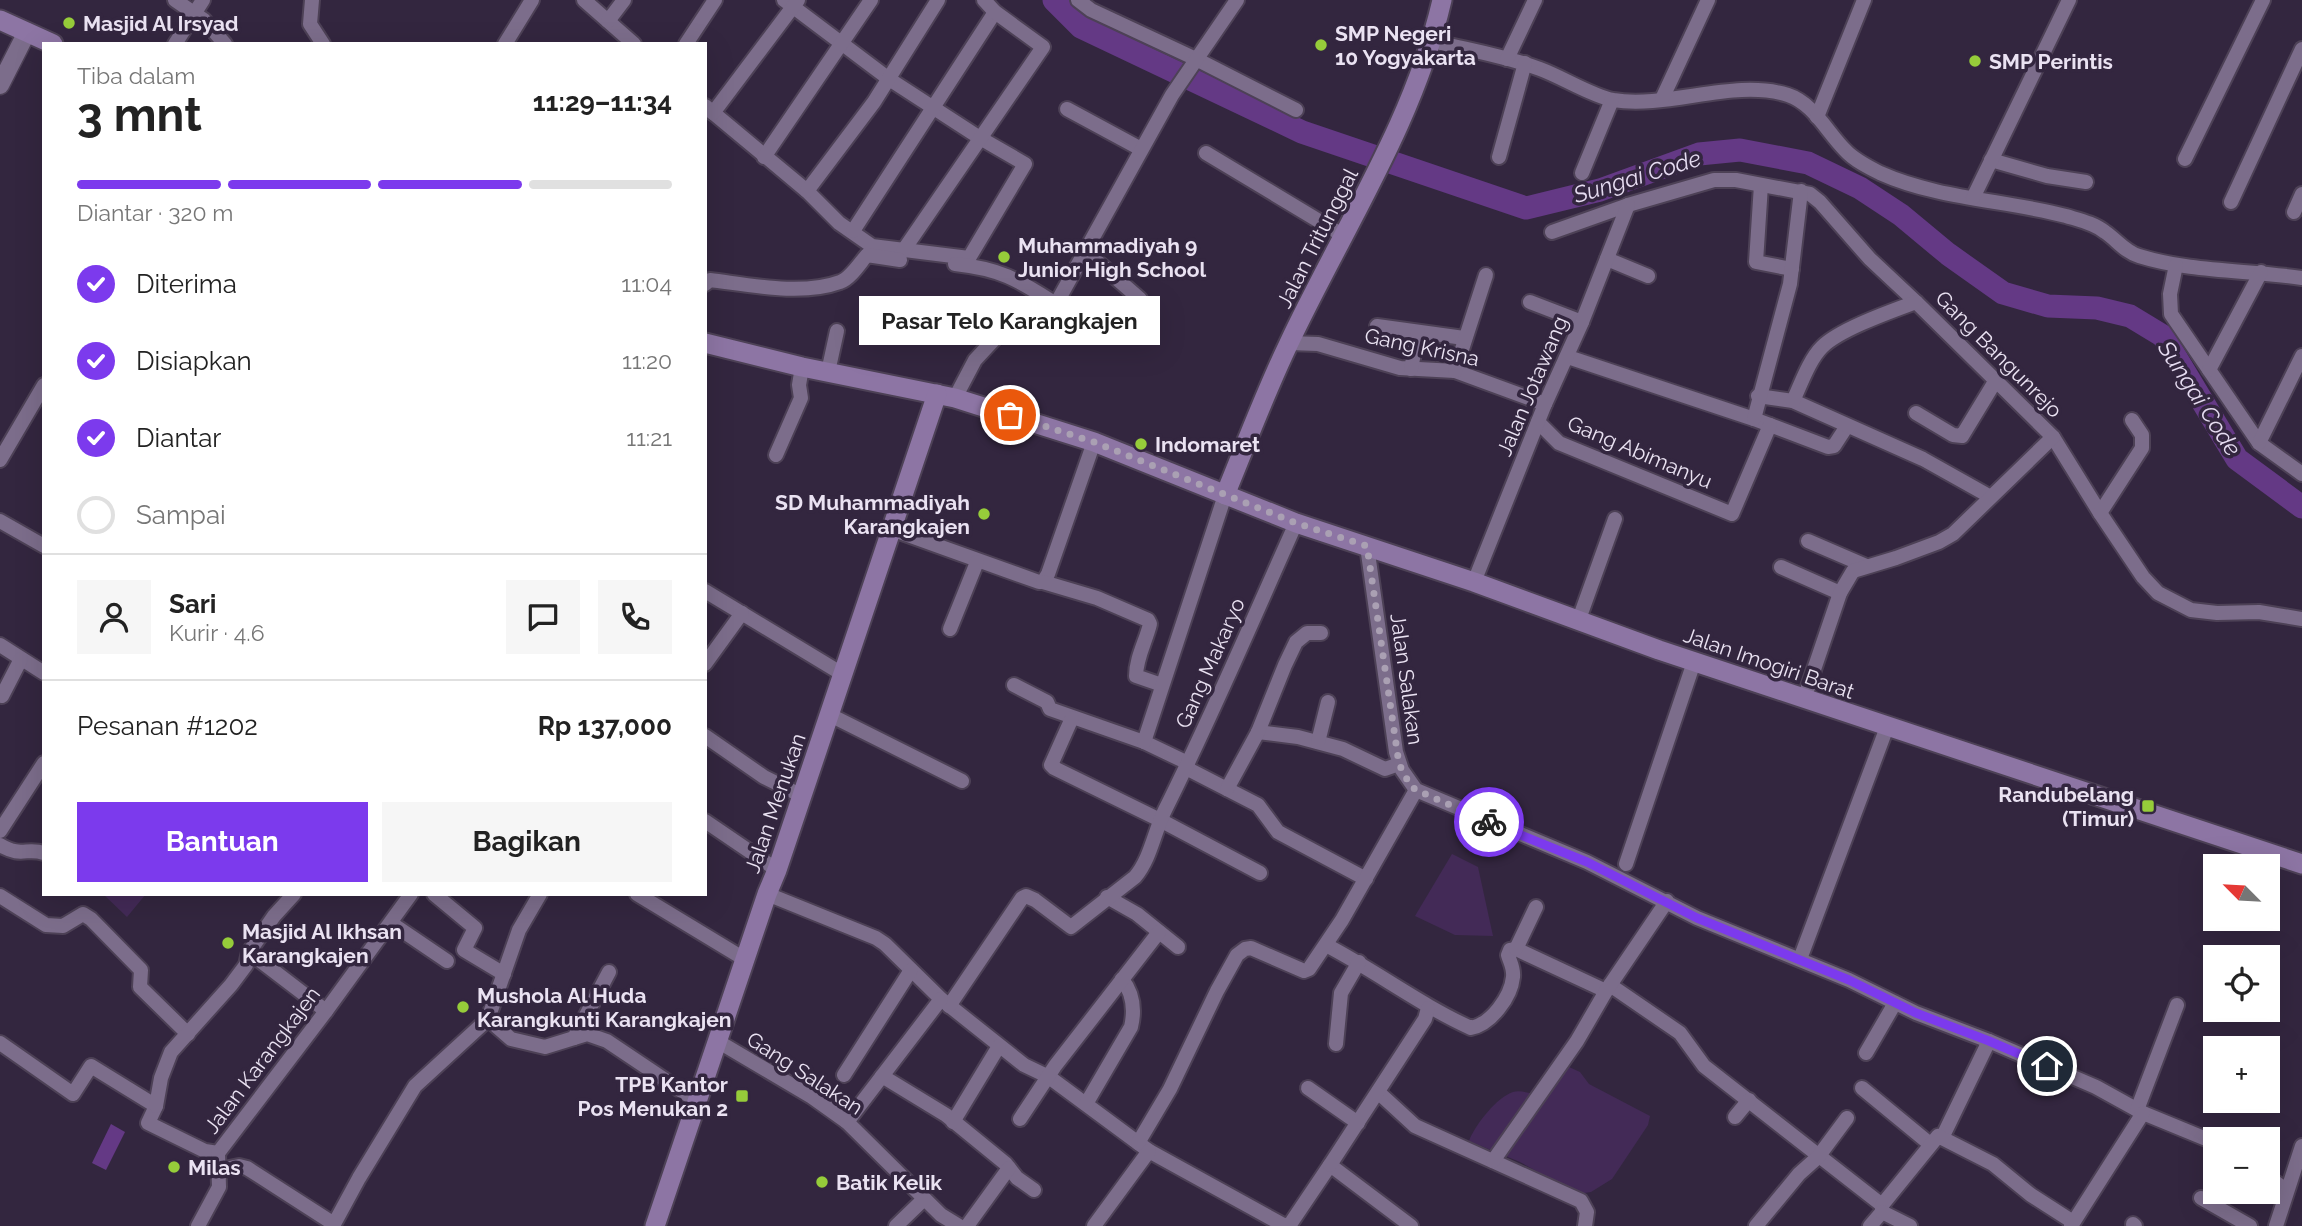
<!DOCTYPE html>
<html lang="id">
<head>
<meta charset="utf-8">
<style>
	body { margin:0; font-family:Raleway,sans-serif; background:#f6f6f6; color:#222; height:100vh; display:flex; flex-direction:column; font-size:26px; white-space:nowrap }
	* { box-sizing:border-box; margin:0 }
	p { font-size:23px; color:#767676 }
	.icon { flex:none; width:38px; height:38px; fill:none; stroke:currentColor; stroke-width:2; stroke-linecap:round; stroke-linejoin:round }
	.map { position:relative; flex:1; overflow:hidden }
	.side { position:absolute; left:42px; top:42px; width:665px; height:854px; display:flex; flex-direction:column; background:#fff; border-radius:0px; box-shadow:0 7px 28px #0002 }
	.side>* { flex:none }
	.needle { width:46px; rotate:294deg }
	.buttons { position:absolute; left:2203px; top:854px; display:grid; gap:14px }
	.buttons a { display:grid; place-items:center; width:77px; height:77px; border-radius:0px; background:#fff; box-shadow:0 7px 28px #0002; font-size:35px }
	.pin { position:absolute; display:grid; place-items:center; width:60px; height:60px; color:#fff; margin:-30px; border:4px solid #fff; border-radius:50%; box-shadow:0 2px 7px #0007 }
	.courier { position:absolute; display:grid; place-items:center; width:70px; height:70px; margin:-35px; border:5px solid #7c3aed; border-radius:50%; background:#fff; color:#222; box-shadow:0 2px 9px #0007 }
	.bubble { position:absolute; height:49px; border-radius:0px; background:#fff; box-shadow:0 7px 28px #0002; font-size:23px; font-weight:700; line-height:49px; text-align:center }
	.summary em { font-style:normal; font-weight:700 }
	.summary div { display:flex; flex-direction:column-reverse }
	.summary { display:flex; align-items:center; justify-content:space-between; height:119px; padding:0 35px }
	h1 { font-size:46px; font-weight:700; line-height:52px }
	.bar { display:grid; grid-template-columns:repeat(4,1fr); gap:10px 7px; align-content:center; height:84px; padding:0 35px }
	.bar i { height:9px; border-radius:5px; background:#e0e0e0 }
	.bar .selected { background:#7c3aed }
	.bar p { grid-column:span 4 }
	.line { display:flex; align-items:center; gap:18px; padding:0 35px; border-top:2px solid #e0e0e0 }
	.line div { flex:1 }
	.round { display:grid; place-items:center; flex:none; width:74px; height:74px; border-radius:0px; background:#f6f6f6 }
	ol { padding:0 35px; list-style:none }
	li { display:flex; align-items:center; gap:21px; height:77px }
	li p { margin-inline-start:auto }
	li .icon { padding:7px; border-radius:50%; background:#7c3aed; color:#fff; stroke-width:4 }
	li:last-child { color:#767676 }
	li i { width:38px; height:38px; border:4px solid #e0e0e0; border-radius:50% }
	.cta { display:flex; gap:14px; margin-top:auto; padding:14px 35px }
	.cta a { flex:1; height:80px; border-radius:0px; background:#7c3aed; color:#fff; font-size:28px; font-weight:700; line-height:80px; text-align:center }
	.cta a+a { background:#f6f6f6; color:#222 }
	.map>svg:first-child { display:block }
</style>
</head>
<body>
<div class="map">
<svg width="2302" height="1226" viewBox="0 0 2302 1226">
	<rect width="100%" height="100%" fill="#33263f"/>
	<g fill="#432a57">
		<path d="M1452,854L1478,867L1493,936L1455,935L1415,916Z"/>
		<path d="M103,894H146L127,917Z"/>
		<path d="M1559,1066L1569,1067L1580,1072L1589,1084L1650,1116L1648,1125L1612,1179L1591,1192L1578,1194L1520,1162L1469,1141C1475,1125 1497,1097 1513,1092C1520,1090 1528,1093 1535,1094Z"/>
	</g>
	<path fill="#643985" d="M111,1124L125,1132L106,1170L92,1163Z"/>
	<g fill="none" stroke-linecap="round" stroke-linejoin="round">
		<path stroke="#643985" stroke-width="23" d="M1054,0L1081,27L1302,132L1526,208L1600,190L1699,154L1740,150L1808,163L1860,188L1901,215L1948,254L2003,293L2048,306L2097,308L2130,316L2163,336L2237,459L2302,507"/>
		<defs>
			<g id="minor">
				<path d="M175,0L204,20L225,44"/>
				<path d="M312,0L310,24L323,44"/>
				<path d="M584,0L634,44"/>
				<path d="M1078,0L1091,10L1196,59L1296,110"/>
				<path d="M608,21L624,0"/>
				<path d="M1432,41C1468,50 1506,56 1540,69C1562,77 1592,96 1613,100C1669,109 1734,78 1788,95C1813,103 1827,132 1845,150C1854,160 1868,167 1880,173C1938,199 2005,200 2066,216C2079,220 2094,223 2105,232C2117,240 2125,252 2139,256C2190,272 2249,270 2302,278"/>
				<path d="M175,44L203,0"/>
				<path d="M505,44L532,0"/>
				<path d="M686,44L715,0"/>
				<path d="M1507,59L1535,0"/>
				<path d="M1662,99L1708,0"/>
				<path d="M705,106L807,191L839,223L872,246L969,258L1025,164L980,138L889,79L784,0"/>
				<path d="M1067,109L1141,149"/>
				<path d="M713,113L798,0"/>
				<path d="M1817,117L1864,0"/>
				<path d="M1206,153L1344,236"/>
				<path d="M764,157L871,0"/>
				<path d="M1499,157L1525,63"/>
				<path d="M2185,159L2263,0"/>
				<path d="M1991,160L2047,176L2086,182"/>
				<path d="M1582,173L1612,100"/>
				<path d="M1761,185L1756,262L1792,269"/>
				<path d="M807,191L874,102L938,0"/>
				<path d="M1973,198L2069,0"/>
				<path d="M2231,202L2302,49"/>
				<path d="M2294,212L2302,194"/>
				<path d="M853,231L995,12"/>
				<path d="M1552,232L1628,205L1714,180H1736L1810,194L1820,202L1870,259L1916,302L2053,437L2100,513L2143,577L2158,593L2191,610L2217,613L2259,612L2302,619"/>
				<path d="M903,251L1043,47L995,12L984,0"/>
				<path d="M1085,251L1140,299"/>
				<path d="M1607,259L1648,276"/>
				<path d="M955,264C1002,269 1018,280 1056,304"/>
				<path d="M2176,265L2170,294L2171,314L2259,443L2302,474"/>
				<path d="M705,284L710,280C750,285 802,296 840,282C850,279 860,263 867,255L900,260"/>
				<path d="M1530,302L1582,322"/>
				<path d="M1377,326L1464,338"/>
				<path d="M1289,343L1318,344L1400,368L1455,371L1545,404"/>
				<path d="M1568,357L1754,419L1828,447L1834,446L1847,426"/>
				<path d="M1411,369L1418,332"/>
				<path d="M2209,370L2261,272"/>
				<path d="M1455,371L1486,275"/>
				<path d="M828,372L837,331"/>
				<path d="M1758,396L1793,401L1923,459L1989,496"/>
				<path d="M955,398L975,360L1001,332L1056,304L1172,95L1237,0"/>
				<path d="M1793,401C1801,384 1809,360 1822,347C1840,329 1892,311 1916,302"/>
				<path d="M1916,413L1953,435L1962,436L1996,380"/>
				<path d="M1754,419L1790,284L1801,191"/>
				<path d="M1538,422L1559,443L1732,514L1770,425"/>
				<path d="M2259,443L2302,356"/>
				<path d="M776,455L801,398L799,385L802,367"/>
				<path d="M0,460L44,385"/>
				<path d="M2100,513L2142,448V435L2132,420"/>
				<path d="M0,521L44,546"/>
				<path d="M891,529L1039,582H1043L1048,574L1094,442"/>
				<path d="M1808,541L1866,566"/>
				<path d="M1367,546L1396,752L1402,770L1416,790L1587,862L1697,918L1849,980L1916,1013L1989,1041L2096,1087L2143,1113L2216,1143"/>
				<path d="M1781,567L1840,593"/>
				<path d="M1043,582L1097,598L1148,620L1150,624C1146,641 1136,658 1136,676L1162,685"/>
				<path d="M1474,582L1545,404L1582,322L1628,205"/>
				<path d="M705,591L844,675"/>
				<path d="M1578,622L1615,519"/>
				<path d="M950,629L977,562"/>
				<path d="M0,645L44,673"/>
				<path d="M705,664L742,613"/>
				<path d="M1014,685L1047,702L1050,709L1144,742L1188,763"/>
				<path d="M2,696L21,659"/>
				<path d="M1804,699L1840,593L1853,571L1896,558L1939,542L1953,534L2053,437"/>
				<path d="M830,715L962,781"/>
				<path d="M1072,718L1051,765L1054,768L1160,820L1260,873"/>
				<path d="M1258,732L1298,737L1343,749L1385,769L1399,764"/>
				<path d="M705,736L764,777L802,796"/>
				<path d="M1144,742L1225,495"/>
				<path d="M1318,742L1328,702"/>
				<path d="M1186,768L1258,805L1278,832L1366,879"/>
				<path d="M1227,789L1258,732L1285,665L1296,642L1307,633H1321"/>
				<path d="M705,821L777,870"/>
				<path d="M0,831L44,763"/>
				<path d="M0,845C22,858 26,847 44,853"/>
				<path d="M1626,864L1694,662"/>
				<path d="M434,894L475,928L464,950L504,974"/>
				<path d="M540,894L519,930L488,1019L511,1039L545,1047L587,1034L607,1041L698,1102"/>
				<path d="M637,894L746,960"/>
				<path d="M767,894L876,938L885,944L941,999L1024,1065L1049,1077L1149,1151L1285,1226L1291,1223L1330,1165L1411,1226"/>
				<path d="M0,896L46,925L63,926L83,914L91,919L141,970L140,987L188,1034"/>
				<path d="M1107,897L1137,914L1178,947"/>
				<path d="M391,923L447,961"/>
				<path d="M1326,945C1376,971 1420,1005 1471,1028C1491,1024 1511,997 1513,977C1514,968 1510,962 1508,955L1510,950L1516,949L1606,991"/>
				<path d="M1516,949L1536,907"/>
				<path d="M249,952L326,1011"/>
				<path d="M1800,959L1887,727"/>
				<path d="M1610,985L1680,1033L1704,1066L1882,1205V1212L1870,1226"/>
				<path d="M949,1006L1022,898L1026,896L1035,900L1071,927L1135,877C1151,858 1154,832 1165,810C1212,716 1253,619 1296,523"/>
				<path d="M574,1038L609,972"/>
				<path d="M719,1042L812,1097L847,1122L941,1215L959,1226"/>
				<path d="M0,1043L73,1094L91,1066L156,1106L148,1123L205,1151L218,1153"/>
				<path d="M1336,1044L1341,993L1359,962"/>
				<path d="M1866,1053L1895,1003"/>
				<path d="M844,1075L911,970"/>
				<path d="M882,1076L946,1115L1006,1164L1017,1178L1034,1190"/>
				<path d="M1308,1088L1358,1123"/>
				<path d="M1862,1088L1930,1144"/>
				<path d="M1378,1092L1415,1126L1581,1201L1587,1212L1585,1226"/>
				<path d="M1086,1104L1131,1027C1135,1010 1133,993 1122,979"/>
				<path d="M156,1106L161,1078L171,1052L231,985L246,965L249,952L274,916L294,894"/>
				<path d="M2137,1110L2177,1005"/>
				<path d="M1735,1117L1749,1100"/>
				<path d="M1020,1119L1055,1066L1159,932"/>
				<path d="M847,1122L941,999"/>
				<path d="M953,1122L999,1046"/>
				<path d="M1942,1138L1989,1041"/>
				<path d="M1138,1143L1170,1089L1217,991L1237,955L1245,949L1251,948L1304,971L1309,969L1342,920L1416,790"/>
				<path d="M1493,1161L1577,1041L1606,991L1667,901"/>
				<path d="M1330,1165L1425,1019L1428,1008"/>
				<path d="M220,1170L239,1166L247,1168L334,1224L359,1178L415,1086L488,1019"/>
				<path d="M2268,1177L2286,1190"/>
				<path d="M2201,1198L2250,1226"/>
				<path d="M1882,1205L1938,1136L1993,1164L2031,1195L2073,1222"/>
				<path d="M1882,1212L1910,1226"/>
				<path d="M2133,1224L2135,1226"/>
				<path d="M198,1226L219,1187L218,1153L326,1011L411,894"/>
				<path d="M896,1226L924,1199"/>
				<path d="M967,1226L1009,1168"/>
				<path d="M1094,1226L1149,1151"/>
				<path d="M1756,1226L1799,1174L1818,1157L1847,1118"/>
				<path d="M2071,1226L2143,1113"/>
				<path d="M2276,1226L2302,1146"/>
			</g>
			<path id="tertiary" d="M0,85L27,32"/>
			<g id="secondary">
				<path d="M0,20L53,44"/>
				<path d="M705,343L802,367L955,398L1094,442L1296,523L1474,582L1659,650L2302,864"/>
				<path d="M1225,495C1246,444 1265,393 1289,343C1342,230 1414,123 1442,0"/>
				<path d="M655,1226L767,894L777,870L937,394"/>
			</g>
		</defs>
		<use href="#minor" stroke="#4d4156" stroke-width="18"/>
		<use href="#tertiary" stroke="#4d4156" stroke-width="21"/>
		<use href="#secondary" stroke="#4d4156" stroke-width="23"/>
		<use href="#minor" stroke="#7c6d8b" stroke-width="14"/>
		<use href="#tertiary" stroke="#7c6d8b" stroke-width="18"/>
		<use href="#secondary" stroke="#8d75a4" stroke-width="19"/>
	</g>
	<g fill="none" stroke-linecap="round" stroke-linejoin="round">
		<path stroke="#aaa0b3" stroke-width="7" stroke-dasharray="0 12.6" d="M1010,415L1094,442L1296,523L1367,546L1399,764L1410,785L1416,790L1489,822"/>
		<path stroke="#7c3aed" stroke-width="9" d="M1489,822L1587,862L1697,918L1849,980L1916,1013L1989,1041L2047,1066"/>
	</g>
	<g fill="#96cc3a" stroke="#33263f" stroke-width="2.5">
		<circle cx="69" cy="23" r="7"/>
		<circle cx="1321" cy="45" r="7"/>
		<circle cx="1975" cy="61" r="7"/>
		<circle cx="1004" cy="257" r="7"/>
		<circle cx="1141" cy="444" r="7"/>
		<circle cx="984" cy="514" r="7"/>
		<rect x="2141" y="799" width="14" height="14" rx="3.5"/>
		<circle cx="228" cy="943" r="7"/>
		<circle cx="463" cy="1007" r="7"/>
		<rect x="735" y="1089" width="14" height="14" rx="3.5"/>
		<circle cx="174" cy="1167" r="7"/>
		<circle cx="822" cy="1182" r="7"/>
	</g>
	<g text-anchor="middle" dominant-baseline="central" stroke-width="7" stroke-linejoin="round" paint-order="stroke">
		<g font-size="21" font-weight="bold" fill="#eae2f2" stroke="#33263f" text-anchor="start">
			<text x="83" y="23">Masjid Al Irsyad</text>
			<text x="1335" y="33">SMP Negeri<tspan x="1335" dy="24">10 Yogyakarta</tspan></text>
			<text x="1989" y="61">SMP Perintis</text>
			<text x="1018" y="245">Muhammadiyah 9<tspan x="1018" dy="24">Junior High School</tspan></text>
			<text x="1155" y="444">Indomaret</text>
			<text x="970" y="502" text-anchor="end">SD Muhammadiyah<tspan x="970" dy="24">Karangkajen</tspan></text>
			<text x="2134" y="794" text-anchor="end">Randubelang<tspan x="2134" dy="24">(Timur)</tspan></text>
			<text x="242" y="931">Masjid Al Ikhsan<tspan x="242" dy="24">Karangkajen</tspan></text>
			<text x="477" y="995">Mushola Al Huda<tspan x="477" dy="24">Karangkunti Karangkajen</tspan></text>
			<text x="728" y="1084" text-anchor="end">TPB Kantor<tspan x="728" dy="24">Pos Menukan 2</tspan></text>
			<text x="188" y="1167">Milas</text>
			<text x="836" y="1182">Batik Kelik</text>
		</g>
		<g font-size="21" fill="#eae2f2" stroke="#33263f">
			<text transform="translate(1317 238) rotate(-63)">Jalan Tritunggal</text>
			<text transform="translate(1422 347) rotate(12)">Gang Krisna</text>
			<text transform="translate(1999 354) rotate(45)">Gang Bangunrejo</text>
			<text transform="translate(1532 386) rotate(-67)">Jalan Jotawang</text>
			<text transform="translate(1640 452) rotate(23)">Gang Abimanyu</text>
			<text transform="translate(1210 663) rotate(-66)">Gang Makaryo</text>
			<text transform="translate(1769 663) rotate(19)">Jalan Imogiri Barat</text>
			<text transform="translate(1407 679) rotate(82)">Jalan Salakan</text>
			<text transform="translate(775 803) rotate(-71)">Jalan Menukan</text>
			<text transform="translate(262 1060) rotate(-53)">Jalan Karangkajen</text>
			<text transform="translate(805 1073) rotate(33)">Gang Salakan</text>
		</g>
		<g font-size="23" font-style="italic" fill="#e6dcf1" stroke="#33263f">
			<text transform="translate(1637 176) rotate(-17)">Sungai Code</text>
			<text transform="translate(2200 398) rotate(57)">Sungai Code</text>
		</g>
	</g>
</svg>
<div class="buttons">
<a><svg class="needle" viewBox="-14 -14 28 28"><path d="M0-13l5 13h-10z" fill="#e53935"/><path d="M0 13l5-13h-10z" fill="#767676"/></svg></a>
<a><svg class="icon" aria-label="locate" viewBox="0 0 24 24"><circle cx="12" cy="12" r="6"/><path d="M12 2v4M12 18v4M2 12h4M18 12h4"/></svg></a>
<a>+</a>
<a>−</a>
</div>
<div class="pin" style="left:1010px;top:415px;background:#ea580c"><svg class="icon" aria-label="bag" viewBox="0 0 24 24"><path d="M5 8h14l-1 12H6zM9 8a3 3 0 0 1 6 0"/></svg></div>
<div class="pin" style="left:2047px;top:1066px;background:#1f2937"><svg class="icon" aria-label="home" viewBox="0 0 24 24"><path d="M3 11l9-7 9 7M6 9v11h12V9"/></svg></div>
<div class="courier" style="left:1489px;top:822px"><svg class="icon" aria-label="bike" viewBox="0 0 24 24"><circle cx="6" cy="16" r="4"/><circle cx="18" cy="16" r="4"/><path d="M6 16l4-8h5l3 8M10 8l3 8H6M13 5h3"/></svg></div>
<div class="bubble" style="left:859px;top:296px;width:301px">Pasar Telo Karangkajen</div>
<section class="side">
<div class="summary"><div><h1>3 mnt</h1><p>Tiba dalam</p></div><em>11:29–11:34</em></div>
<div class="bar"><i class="selected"></i><i class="selected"></i><i class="selected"></i><i></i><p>Diantar · 320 m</p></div>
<ol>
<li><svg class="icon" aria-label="check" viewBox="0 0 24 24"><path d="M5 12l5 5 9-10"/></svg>Diterima<p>11:04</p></li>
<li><svg class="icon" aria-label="check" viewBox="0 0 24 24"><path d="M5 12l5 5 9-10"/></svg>Disiapkan<p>11:20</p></li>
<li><svg class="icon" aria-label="check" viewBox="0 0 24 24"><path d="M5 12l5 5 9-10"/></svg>Diantar<p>11:21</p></li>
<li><i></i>Sampai</li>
</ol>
<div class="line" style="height:126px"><a class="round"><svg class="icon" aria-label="person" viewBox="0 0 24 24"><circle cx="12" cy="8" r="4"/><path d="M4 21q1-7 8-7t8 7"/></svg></a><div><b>Sari</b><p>Kurir · 4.6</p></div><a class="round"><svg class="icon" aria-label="chat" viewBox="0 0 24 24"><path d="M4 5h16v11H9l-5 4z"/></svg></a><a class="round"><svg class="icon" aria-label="phone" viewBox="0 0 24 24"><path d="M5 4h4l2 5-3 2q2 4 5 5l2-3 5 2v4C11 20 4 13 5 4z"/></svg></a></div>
<div class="line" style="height:91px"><div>Pesanan #1202</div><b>Rp 137,000</b></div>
<div class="cta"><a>Bantuan</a><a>Bagikan</a></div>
</section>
</div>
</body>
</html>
